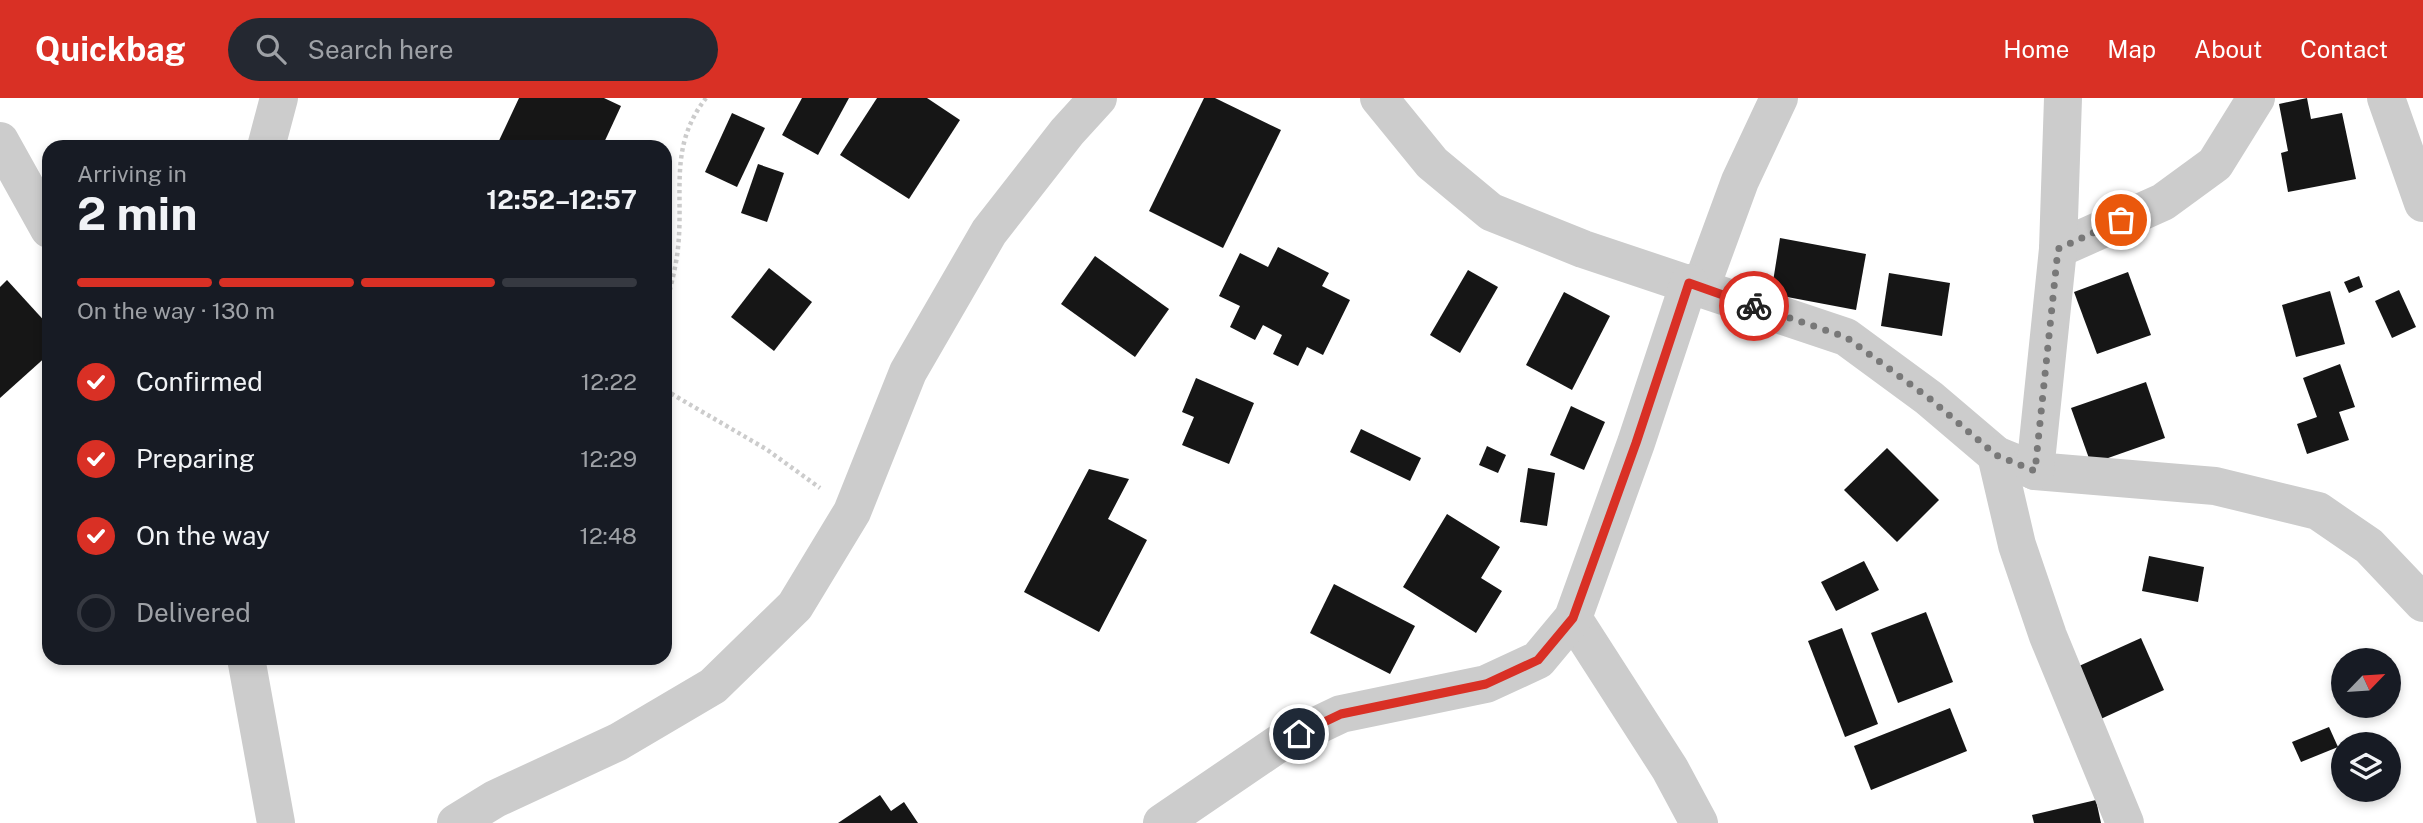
<!DOCTYPE html>
<html lang="en">
<head>
<meta charset="utf-8">
<style>
	body { margin:0; font-family:"Public Sans",sans-serif; background:#242831; color:#f1f3f6; height:100vh; display:flex; flex-direction:column; font-size:26px; white-space:nowrap }
	* { box-sizing:border-box; margin:0 }
	p { font-size:23px; color:#9ea1a6 }
	.icon { flex:none; width:38px; height:38px; fill:none; stroke:currentColor; stroke-width:2; stroke-linecap:round; stroke-linejoin:round }
	.map { position:relative; flex:1; overflow:hidden }
	.side { position:absolute; left:42px; top:42px; width:630px; height:525px; display:flex; flex-direction:column; background:#171b24; border-radius:21px; box-shadow:0 4px 10px #0003 }
	.side>* { flex:none }
	.needle { width:46px; rotate:65deg }
	.tools { position:absolute; left:2331px; top:550px; display:grid; gap:14px }
	.tools a { display:grid; place-items:center; width:70px; height:70px; border-radius:50%; background:#171b24; box-shadow:0 4px 10px #0003; font-size:35px }
	.pin { position:absolute; display:grid; place-items:center; width:60px; height:60px; color:#fff; margin:-30px; border:4px solid #fff; border-radius:50%; box-shadow:0 2px 7px #0007 }
	.courier { position:absolute; display:grid; place-items:center; width:70px; height:70px; margin:-35px; border:5px solid #d93025; border-radius:50%; background:#fff; color:#222; box-shadow:0 2px 9px #0007 }
	.head em { font-style:normal; font-weight:700 }
	.head div { display:flex; flex-direction:column-reverse }
	.head { display:flex; align-items:center; justify-content:space-between; height:119px; padding:0 35px }
	h1 { font-size:46px; font-weight:700; line-height:52px }
	.bar { display:grid; grid-template-columns:repeat(4,1fr); gap:10px 7px; align-content:center; height:84px; padding:0 35px }
	.bar i { height:9px; border-radius:5px; background:#363941 }
	.bar .active { background:#d93025 }
	.bar p { grid-column:span 4 }
	ol { padding:0 35px; list-style:none }
	li { display:flex; align-items:center; gap:21px; height:77px }
	li p { margin-inline-start:auto }
	li .icon { padding:7px; border-radius:50%; background:#d93025; color:#fff; stroke-width:4 }
	li:last-child { color:#9ea1a6 }
	li i { width:38px; height:38px; border:4px solid #363941; border-radius:50% }
	header { display:flex; align-items:center; gap:42px; box-sizing:border-box; height:98px; padding:0 35px; background:#d93025; color:#fff }
	header strong { font-size:33px }
	nav { display:flex; gap:38px; margin-inline-start:auto; font-size:24px }
	.search { width:490px; height:63px; background:#242831; display:flex; align-items:center; gap:18px; box-sizing:border-box; padding:0 24px; border-radius:38px; color:#9ea1a6; font-size:26px }
	.map>svg:first-child { display:block }
</style>
</head>
<body>
<header>
<strong>Quickbag</strong>
<div class="search"><svg class="icon" aria-label="search" viewBox="0 0 24 24"><circle cx="10" cy="10" r="6"/><path d="M15 15l6 6"/></svg>Search here</div>
<nav><a>Home</a><a>Map</a><a>About</a><a>Contact</a></nav>
</header>
<div class="map">
<svg width="2423" height="725" viewBox="0 0 2423 725">
	<rect width="100%" height="100%" fill="#fff"/>
	<g fill="#161616">
		<path d="M519,0H604L621,8L602,49H496Z"/>
		<path d="M802,0H849L818,57L782,37Z"/>
		<path d="M877,0H927L960,22L909,101L840,57Z"/>
		<path d="M1204,0H1215L1281,32L1223,150L1149,113Z"/>
		<path d="M2307,0L2311,21L2342,15L2356,81L2288,94L2281,55L2288,53L2279,6Z"/>
		<path d="M732,15L765,30L737,89L705,74Z"/>
		<path d="M758,66L784,75L767,124L741,115Z"/>
		<path d="M1780,140L1866,156L1856,212L1771,196Z"/>
		<path d="M1278,149L1329,175L1322,188L1350,202L1323,257L1307,249L1298,268L1273,256L1282,237L1263,227L1255,242L1230,229L1240,208L1219,198L1240,155L1268,169Z"/>
		<path d="M1095,158L1169,211L1135,259L1061,206Z"/>
		<path d="M769,170L812,204L774,253L731,219Z"/>
		<path d="M1468,172L1498,189L1460,255L1430,237Z"/>
		<path d="M2128,174L2151,237L2097,256L2074,194Z"/>
		<path d="M1889,175L1950,185L1942,238L1881,228Z"/>
		<path d="M2359,178L2363,189L2349,195L2344,184Z"/>
		<path d="M7,182L49,228V256L0,300V189Z"/>
		<path d="M2399,192L2416,229L2392,240L2375,203Z"/>
		<path d="M2330,193L2345,246L2296,259L2282,207Z"/>
		<path d="M1564,194L1610,218L1572,292L1526,267Z"/>
		<path d="M2340,266L2355,309L2339,314L2349,342L2307,356L2297,326L2317,319L2303,280Z"/>
		<path d="M1196,280L1254,305L1229,366L1182,347L1194,319L1182,314Z"/>
		<path d="M2146,284L2165,340L2091,366L2071,310Z"/>
		<path d="M1571,308L1605,324L1584,372L1550,357Z"/>
		<path d="M1361,331L1421,360L1410,383L1350,354Z"/>
		<path d="M1487,348L1506,357L1498,375L1479,367Z"/>
		<path d="M1887,350L1939,402L1897,444L1844,392Z"/>
		<path d="M1528,370L1555,375L1547,428L1520,424Z"/>
		<path d="M1089,371L1129,381L1108,421L1147,442L1099,534L1024,494Z"/>
		<path d="M1447,416L1500,449L1481,480L1502,493L1476,535L1403,489Z"/>
		<path d="M2149,458L2204,469L2198,504L2142,493Z"/>
		<path d="M1864,463L1879,492L1836,513L1821,484Z"/>
		<path d="M1334,486L1415,528L1390,576L1310,535Z"/>
		<path d="M1926,514L1953,584L1898,605L1871,535Z"/>
		<path d="M1842,530L1878,626L1845,639L1808,543Z"/>
		<path d="M2141,540L2164,592L2092,625L2068,573Z"/>
		<path d="M1950,610L1967,653L1871,692L1854,648Z"/>
		<path d="M2329,629L2338,649L2301,664L2292,644Z"/>
		<path d="M880,697L891,713L904,704L918,725H838Z"/>
		<path d="M2096,702L2101,725H2034L2032,717Z"/>
	</g>
	<g fill="none" stroke-linecap="round" stroke-linejoin="round">
		<g stroke="#ccc" stroke-width="4.5" stroke-dasharray="3.5 3.5" stroke-linecap="butt">
			<path d="M665,213C669,193 676,171 678,150C684,94 668,49 706,0"/>
			<path d="M665,292L766,351L820,390"/>
		</g>
		<g stroke="#ccc" stroke-width="38">
			<path d="M1379,0L1432,65L1491,114L1583,151L1846,239L1929,300L1996,357L2035,373L2215,388L2318,413L2369,448L2423,505"/>
			<path d="M2386,0L2423,105"/>
			<path d="M0,43L49,131"/>
			<path d="M266,49L279,0"/>
			<path d="M2058,151L2163,104L2215,66L2256,0"/>
			<path d="M1701,189L1740,83L1779,0"/>
			<path d="M1996,357L2017,447L2048,538L2125,725"/>
			<path d="M2035,373L2058,151L2063,0"/>
			<path d="M1573,520L1670,671L1699,725"/>
			<path d="M246,560L276,725"/>
			<path d="M456,725L495,701L618,644L713,588L795,508L852,414L908,274L989,134L1067,34L1098,0"/>
			<path d="M1162,725L1278,646L1341,616L1486,586L1538,562L1573,520L1636,345L1689,185"/>
		</g>
	</g>
	<g fill="none" stroke-linecap="round" stroke-linejoin="round">
		<path stroke="#787878" stroke-width="7" stroke-dasharray="0 12.6" d="M1754,208L1846,239L1929,300L1996,357L2035,373L2058,151L2121,122"/>
		<path stroke="#d93025" stroke-width="9" d="M1299,636L1341,616L1486,586L1538,562L1573,520L1636,345L1689,185L1754,208"/>
	</g>
</svg>
<div class="tools">
<a><svg class="needle" viewBox="-14 -14 28 28"><path d="M0-13l5 13h-10z" fill="#e53935"/><path d="M0 13l5-13h-10z" fill="#9ea1a6"/></svg></a>
<a><svg class="icon" aria-label="layers" viewBox="0 0 24 24"><path d="M12 4l9 5-9 5-9-5zM3 14l9 5 9-5"/></svg></a>
</div>
<div class="pin" style="left:2121px;top:122px;background:#ea580c"><svg class="icon" aria-label="bag" viewBox="0 0 24 24"><path d="M5 8h14l-1 12H6zM9 8a3 3 0 0 1 6 0"/></svg></div>
<div class="pin" style="left:1299px;top:636px;background:#1f2937"><svg class="icon" aria-label="home" viewBox="0 0 24 24"><path d="M3 11l9-7 9 7M6 9v11h12V9"/></svg></div>
<div class="courier" style="left:1754px;top:208px"><svg class="icon" aria-label="bike" viewBox="0 0 24 24"><circle cx="6" cy="16" r="4"/><circle cx="18" cy="16" r="4"/><path d="M6 16l4-8h5l3 8M10 8l3 8H6M13 5h3"/></svg></div>
<section class="side">
<div class="head"><div><h1>2 min</h1><p>Arriving in</p></div><em>12:52–12:57</em></div>
<div class="bar"><i class="active"></i><i class="active"></i><i class="active"></i><i></i><p>On the way · 130 m</p></div>
<ol>
<li><svg class="icon" aria-label="check" viewBox="0 0 24 24"><path d="M5 12l5 5 9-10"/></svg>Confirmed<p>12:22</p></li>
<li><svg class="icon" aria-label="check" viewBox="0 0 24 24"><path d="M5 12l5 5 9-10"/></svg>Preparing<p>12:29</p></li>
<li><svg class="icon" aria-label="check" viewBox="0 0 24 24"><path d="M5 12l5 5 9-10"/></svg>On the way<p>12:48</p></li>
<li><i></i>Delivered</li>
</ol>
</section>
</div>
</body>
</html>
